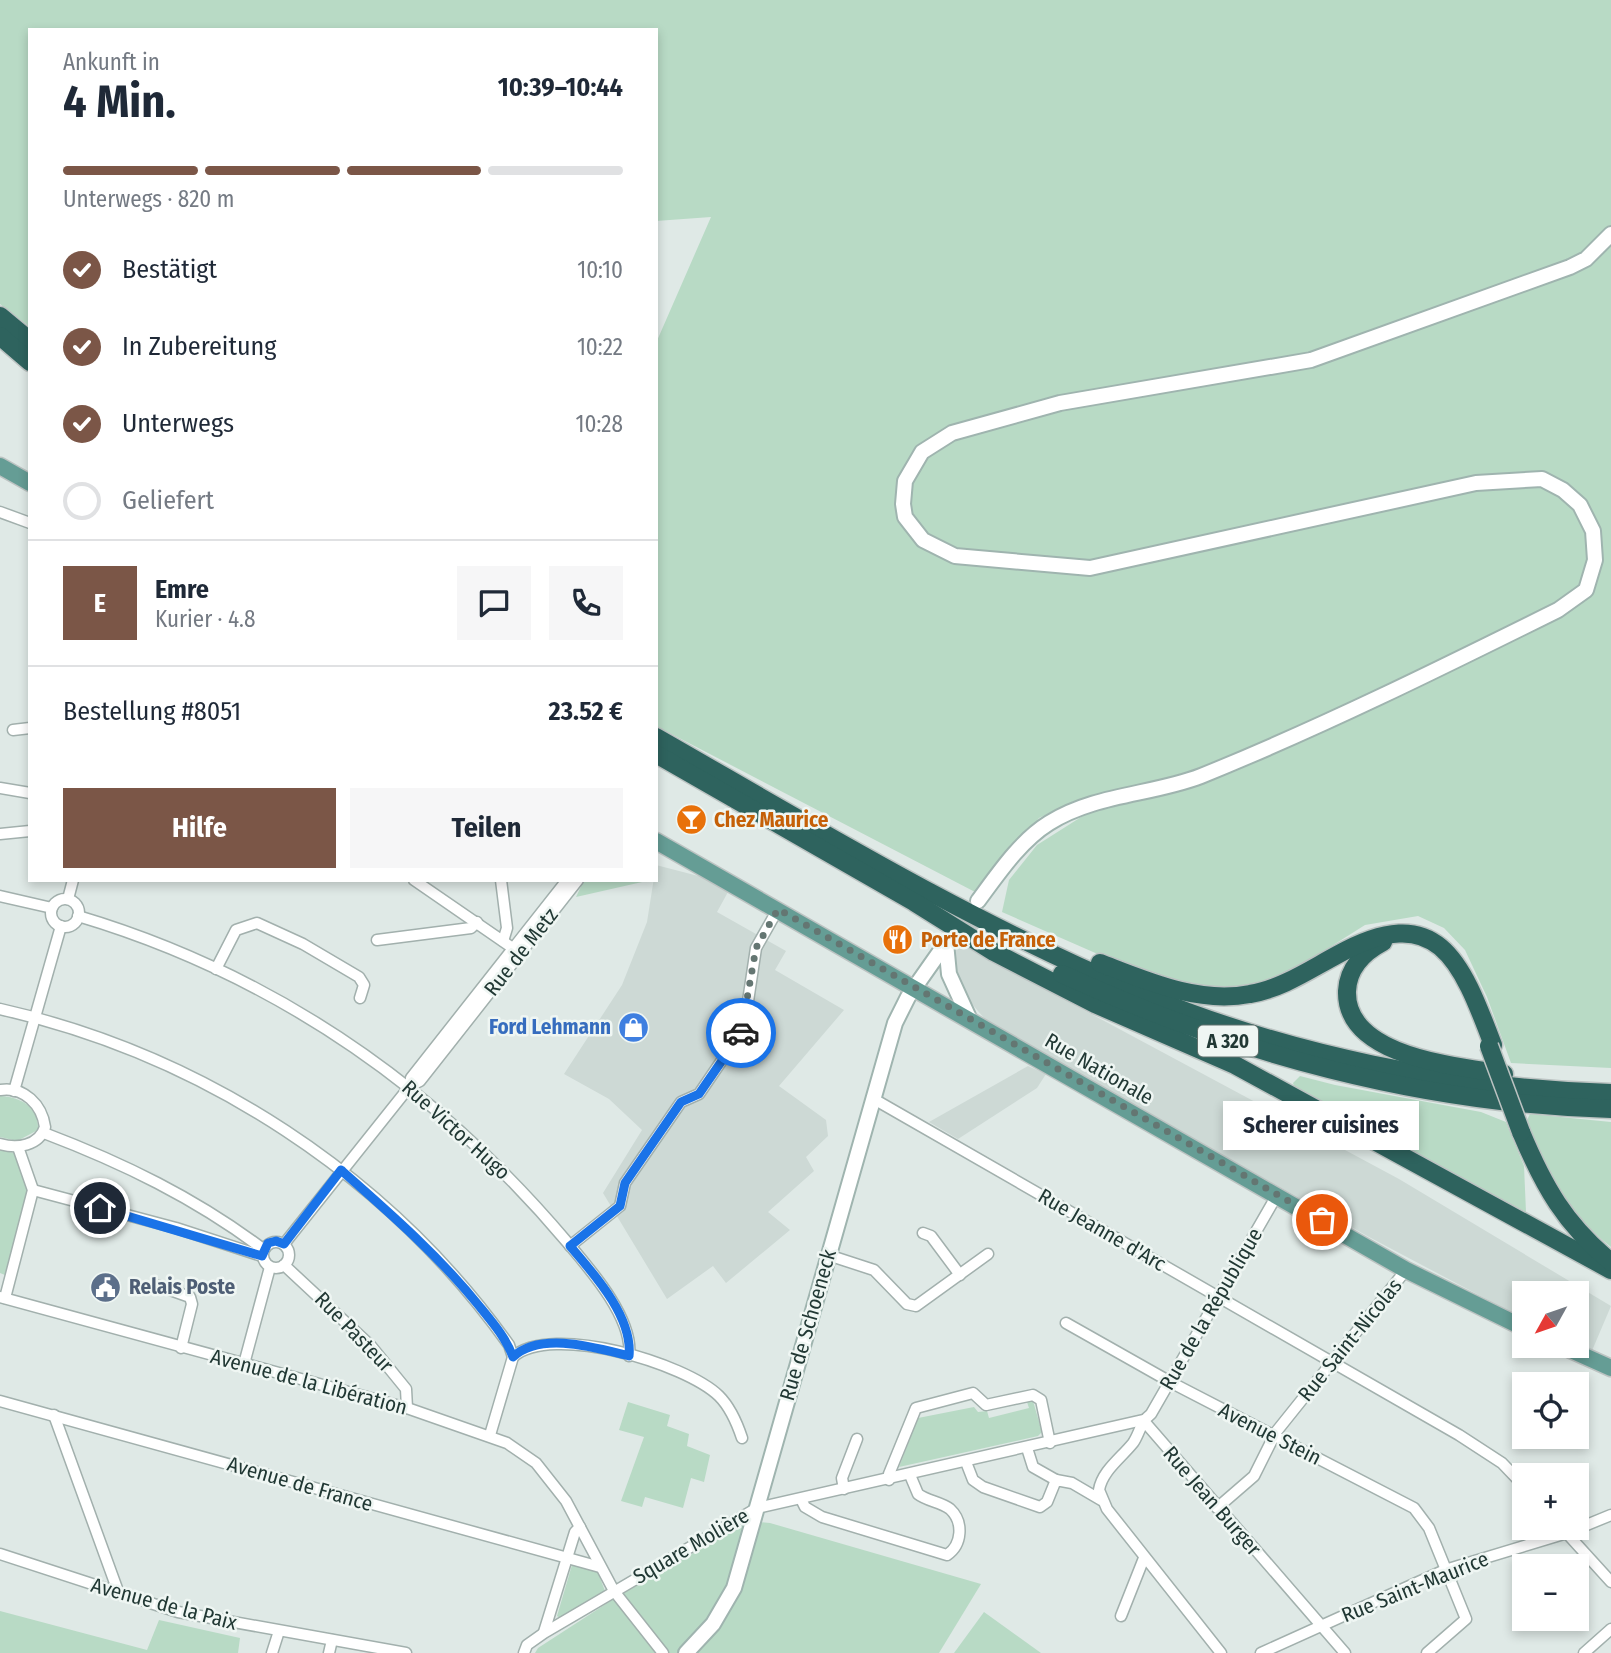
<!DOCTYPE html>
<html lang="de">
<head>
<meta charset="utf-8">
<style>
	body { margin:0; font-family:"Fira Sans Condensed",sans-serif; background:#f6f6f7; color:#1f2937; height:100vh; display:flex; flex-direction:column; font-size:26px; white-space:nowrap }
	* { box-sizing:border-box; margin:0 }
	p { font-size:23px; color:#747a83 }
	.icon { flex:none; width:38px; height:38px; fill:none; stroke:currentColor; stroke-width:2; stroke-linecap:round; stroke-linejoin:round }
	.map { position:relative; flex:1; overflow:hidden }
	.side { position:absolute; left:28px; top:28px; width:630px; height:854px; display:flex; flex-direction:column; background:#fff; border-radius:0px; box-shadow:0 4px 10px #0003 }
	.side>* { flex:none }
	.needle { width:46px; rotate:230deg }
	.tools { position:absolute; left:1512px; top:1281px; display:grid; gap:14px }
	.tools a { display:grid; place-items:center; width:77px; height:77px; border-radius:0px; background:#fff; box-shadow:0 4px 10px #0003; font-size:35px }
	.pin { position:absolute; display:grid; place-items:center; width:60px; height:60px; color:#fff; margin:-30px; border:4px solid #fff; border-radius:50%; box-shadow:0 2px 7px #0007 }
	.courier { position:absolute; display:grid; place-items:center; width:70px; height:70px; margin:-35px; border:5px solid #1a73e8; border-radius:50%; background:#fff; color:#222; box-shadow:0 2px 9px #0007 }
	.bubble { position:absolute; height:49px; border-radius:0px; background:#fff; box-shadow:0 4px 10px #0003; font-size:23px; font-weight:700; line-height:49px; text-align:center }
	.head em { font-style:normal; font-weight:700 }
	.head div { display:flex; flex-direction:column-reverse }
	.head { display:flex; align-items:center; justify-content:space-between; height:119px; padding:0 35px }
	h1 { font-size:46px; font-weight:700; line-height:52px }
	.bar { display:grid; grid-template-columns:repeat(4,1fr); gap:10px 7px; align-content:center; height:84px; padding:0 35px }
	.bar i { height:9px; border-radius:5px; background:#e0e1e3 }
	.bar .on { background:#7b5647 }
	.bar p { grid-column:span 4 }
	.line { display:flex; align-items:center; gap:18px; padding:0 35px; border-top:2px solid #e0e1e3 }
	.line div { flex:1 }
	.round { display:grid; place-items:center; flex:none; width:74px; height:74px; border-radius:0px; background:#f6f6f7 }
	ol { padding:0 35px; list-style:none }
	li { display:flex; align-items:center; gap:21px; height:77px }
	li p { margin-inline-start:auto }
	li .icon { padding:7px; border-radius:50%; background:#7b5647; color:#fff; stroke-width:4 }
	li:last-child { color:#747a83 }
	li i { width:38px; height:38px; border:4px solid #e0e1e3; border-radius:50% }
	.cta { display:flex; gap:14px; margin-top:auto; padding:14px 35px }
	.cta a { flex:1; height:80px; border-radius:0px; background:#7b5647; color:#fff; font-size:28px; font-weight:700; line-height:80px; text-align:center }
	.cta a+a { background:#f6f6f7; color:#1f2937 }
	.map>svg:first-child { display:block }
</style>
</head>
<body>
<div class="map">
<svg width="1611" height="1653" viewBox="0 0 1611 1653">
	<rect width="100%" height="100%" fill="#dfe9e6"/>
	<g fill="#cdd9d5">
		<path d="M656,865L706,878L728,892L717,912L786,951L775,970L844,1010L779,1086L826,1120L828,1136L806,1157L814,1171L768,1212L790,1230L726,1283L713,1266L667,1299L603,1193L642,1130L609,1099L564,1074L622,985L647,922Z"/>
		<path d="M957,942L1399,1179L1611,1306L1591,1353L1577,1346V1293H1524V1319L1369,1237L989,1024L967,998L957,979L952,961Z"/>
		<path d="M1028,1066L1046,1074L1037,1088L958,1139L929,1122Z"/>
	</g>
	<g fill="#b8dac5">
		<path d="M0,0H1611V1068L1511,1063L1487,997L1465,950L1444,928L1418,916L1365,925L1267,987L1211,992L1157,980L1002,912L1009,880L1037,845L1089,812L1074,801L1039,818L977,893L656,726V343L711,217L656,221V30H30V327L0,304Z"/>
		<path d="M584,880H651L576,897Z"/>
		<path d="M1300,1076L1335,1085L1481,1112L1506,1122L1524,1166L1526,1212L1295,1089L1293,1083Z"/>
		<path d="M0,1096C21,1097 39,1107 38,1130L17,1141L0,1137Z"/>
		<path d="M1530,1114L1611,1122V1247C1569,1215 1544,1168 1527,1120Z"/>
		<path d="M0,1150L14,1153L27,1191L5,1275L0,1273Z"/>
		<path d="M1033,1401L1042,1432L1038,1436L899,1467L918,1418L974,1407L978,1412L987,1411L989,1418L1029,1408L1027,1402Z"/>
		<path d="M628,1402L670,1415L667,1426L689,1434L687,1446L710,1455L704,1482L691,1478L683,1508L645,1497L642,1507L621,1501L644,1437L619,1430Z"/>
		<path d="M749,1521L770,1523L981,1584L939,1653H535L538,1648L612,1600Z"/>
		<path d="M572,1565L597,1570L605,1591L560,1618L557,1616Z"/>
		<path d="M0,1611L147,1650L159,1620L240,1638L238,1653H0Z"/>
		<path d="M984,1612L1041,1653H954Z"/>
	</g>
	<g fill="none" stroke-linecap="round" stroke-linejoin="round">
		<defs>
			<g id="minor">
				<path d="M0,512L30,523"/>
				<path d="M13,730L30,728"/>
				<path d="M0,788L30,793"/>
				<path d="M0,834L30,831"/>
				<path d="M414,880L517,951"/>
				<path d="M501,880L507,928L503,941"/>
				<path d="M0,896L52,908"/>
				<path d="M68,899L73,880"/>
				<circle cx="65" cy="913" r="14"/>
				<path d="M78,916C273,974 436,1087 567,1242C590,1269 634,1319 629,1356"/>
				<path d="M377,940L471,928L477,922"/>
				<path d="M216,969L236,930L257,923L303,944L359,977L364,985L360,998"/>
				<path d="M0,1009C203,1055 388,1175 509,1345L513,1357L490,1435"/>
				<path d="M410,1086L411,1078L567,880"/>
				<path d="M0,1090C24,1086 42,1105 45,1127C39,1146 17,1149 0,1144"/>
				<path d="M14,1091L61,926"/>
				<path d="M872,1098L1459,1435L1502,1463L1524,1486"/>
				<path d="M44,1133C123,1163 195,1198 263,1249"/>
				<path d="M33,1190L176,1228L262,1256"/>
				<path d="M923,1233L931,1236L960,1275"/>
				<circle cx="276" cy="1255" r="13"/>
				<path d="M284,1244L410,1086L420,1081L578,880"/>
				<path d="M570,1246L620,1206L625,1183L681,1102L699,1094L744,1028L756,948L778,909"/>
				<path d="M828,1255L874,1270L907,1304L916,1306L988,1254"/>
				<path d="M284,1265L371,1346L406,1389L407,1408"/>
				<path d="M159,1286L190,1297L192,1304L181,1348"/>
				<path d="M0,1297L407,1408L507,1443L536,1463L566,1501L614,1591L663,1653"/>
				<path d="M5,1298L33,1190L18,1147"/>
				<path d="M1066,1323L1174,1384L1414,1508L1429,1528L1466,1619L1427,1653"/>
				<path d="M513,1357C551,1323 685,1363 719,1396C730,1407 737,1423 742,1438"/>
				<path d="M244,1364L270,1267"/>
				<path d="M0,1401L600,1567"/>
				<path d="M54,1415L119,1594"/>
				<path d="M1027,1448L1033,1467L1056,1480"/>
				<path d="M966,1462L973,1480L983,1487L1040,1507L1047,1502L1056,1480L1072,1483L1101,1500"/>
				<path d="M889,1480V1474L916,1408L973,1393L986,1405L1033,1395L1041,1400L1050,1443"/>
				<path d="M844,1489L842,1478L857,1439"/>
				<path d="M801,1499L805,1507L822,1517L947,1555C962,1545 964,1522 950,1509C941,1502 927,1501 918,1494L910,1475"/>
				<path d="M1217,1508L1254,1476L1276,1432L1406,1270"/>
				<path d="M1562,1528L1611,1582"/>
				<path d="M0,1554L178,1612L406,1653"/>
				<path d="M1121,1616L1144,1558"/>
				<path d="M544,1632L575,1532L580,1527"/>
				<path d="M272,1653L279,1631"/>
				<path d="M329,1653L332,1640"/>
				<path d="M524,1653L527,1645L544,1633L757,1508L1143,1420L1345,1653"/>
				<path d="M1221,1653L1107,1509L1099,1490C1102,1471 1121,1458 1133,1443C1140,1433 1140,1422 1151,1414L1277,1195"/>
				<path d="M1261,1653L1445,1570L1567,1533L1611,1515"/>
				<path d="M1584,1653L1611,1629"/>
			</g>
			<g id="secondary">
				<path d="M978,901C998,874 1020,841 1049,823C1095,794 1152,795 1201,776C1322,727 1441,668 1558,610L1586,590L1595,560L1593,531L1580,505L1563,490L1542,479L1476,483L1090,568L955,556L923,540L905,517L903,504L905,481L922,452L952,433L1060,403L1311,360L1570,267L1586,259L1611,234"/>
				<path d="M946,943L949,974L969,1018"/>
				<path d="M686,1653L713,1624L734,1588L895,1023L908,997L946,943"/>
			</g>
			<g id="primary">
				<path d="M0,466L30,483"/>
				<path d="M656,841L1406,1270L1524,1328"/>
				<path d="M1562,1346L1611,1368"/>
			</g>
			<g id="motorway">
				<path d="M0,316L30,341"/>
				<path d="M0,336L30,362"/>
				<path d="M656,737C815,828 973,924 1142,994C1289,1055 1453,1088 1611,1093"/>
				<path d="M656,754L914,902L994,952L1095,1004L1235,1065L1611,1270"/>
				<path d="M1383,942C1364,952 1348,968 1347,991C1345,1057 1456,1066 1504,1074"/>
				<path d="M1100,963C1147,981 1198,1004 1250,994C1281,989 1309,970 1337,955C1437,899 1461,960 1493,1045"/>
				<path d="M1062,974C1234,1053 1421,1104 1611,1109"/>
				<path d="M1521,1132C1544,1187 1565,1224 1611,1262"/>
			</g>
		</defs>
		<use href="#minor" stroke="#a2b0ad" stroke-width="13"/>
		<use href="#secondary" stroke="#9fb4af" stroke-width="18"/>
		<use href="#primary" stroke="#bcc3c2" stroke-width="19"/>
		<use href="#motorway" stroke="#bcc3c2" stroke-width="21"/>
		<use href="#minor" stroke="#fff" stroke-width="10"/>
		<use href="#secondary" stroke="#fff" stroke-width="14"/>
		<use href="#primary" stroke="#659d95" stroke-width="16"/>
		<use href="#motorway" stroke="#2e635e" stroke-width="18"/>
		<defs>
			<path id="motorway-bridge" d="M1489,1046L1521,1132"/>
		</defs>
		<use href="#motorway-bridge" stroke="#bcc3c2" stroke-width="21" stroke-linecap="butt"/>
		<use href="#motorway-bridge" stroke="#2e635e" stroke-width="18"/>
	</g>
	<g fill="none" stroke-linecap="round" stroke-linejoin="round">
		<path stroke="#647672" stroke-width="7" stroke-dasharray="0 12.6" d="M741,1033L756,948L778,909L1322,1220"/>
		<path stroke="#1a73e8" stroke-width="9" d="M100,1208L262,1256L268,1243L276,1241L284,1244L341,1170C391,1214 439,1256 480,1307C493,1323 506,1338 513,1357C541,1331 596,1348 629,1356C633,1317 594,1274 570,1246L620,1206L625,1183L681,1102L699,1094L741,1033"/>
	</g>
	<defs>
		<symbol id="bar-disc" viewBox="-11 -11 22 22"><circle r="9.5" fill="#e8710a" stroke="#eff6f3"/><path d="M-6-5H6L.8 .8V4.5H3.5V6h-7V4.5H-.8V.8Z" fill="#fff"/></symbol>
		<symbol id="restaurant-disc" viewBox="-11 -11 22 22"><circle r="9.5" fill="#e8710a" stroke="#eff6f3"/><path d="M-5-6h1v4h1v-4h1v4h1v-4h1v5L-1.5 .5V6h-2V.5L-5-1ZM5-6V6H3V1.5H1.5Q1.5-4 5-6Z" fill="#fff"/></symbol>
		<symbol id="shop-disc" viewBox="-11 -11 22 22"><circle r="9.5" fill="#3f7fe0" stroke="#eff6f3"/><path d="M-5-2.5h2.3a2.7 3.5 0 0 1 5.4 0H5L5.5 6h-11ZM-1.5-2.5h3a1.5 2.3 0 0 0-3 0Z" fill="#fff"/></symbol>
		<symbol id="civic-disc" viewBox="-11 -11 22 22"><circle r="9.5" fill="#5c6f8a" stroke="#eff6f3"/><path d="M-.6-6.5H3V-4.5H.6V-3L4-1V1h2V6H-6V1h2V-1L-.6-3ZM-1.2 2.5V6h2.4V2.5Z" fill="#fff"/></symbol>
	</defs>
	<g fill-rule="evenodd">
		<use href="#bar-disc" x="674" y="802" width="35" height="35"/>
		<use href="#restaurant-disc" x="880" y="922" width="35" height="35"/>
		<use href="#shop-disc" x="616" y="1010" width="35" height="35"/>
		<use href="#civic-disc" x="88" y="1270" width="35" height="35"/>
	</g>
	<g text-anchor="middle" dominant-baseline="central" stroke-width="5" stroke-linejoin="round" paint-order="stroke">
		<rect fill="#eff6f3" stroke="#5f716d" stroke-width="2" x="1198" y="1025.5" width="60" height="31" rx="5"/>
		<g font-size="19" font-weight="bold" fill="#213834">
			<text x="1228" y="1041">A 320</text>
		</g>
		<g font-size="21" font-weight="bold" fill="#c56008" stroke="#eff6f3" text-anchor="start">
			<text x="714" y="820">Chez Maurice</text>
			<text x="921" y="940">Porte de France</text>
		</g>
		<g font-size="21" fill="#213834" stroke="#eff6f3">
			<text transform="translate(521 952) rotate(-52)">Rue de Metz</text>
			<text transform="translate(1099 1069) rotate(30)">Rue Nationale</text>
			<text transform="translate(456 1130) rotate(42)">Rue Victor Hugo</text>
			<text transform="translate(1102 1230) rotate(30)">Rue Jeanne d'Arc</text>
			<text transform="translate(1211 1309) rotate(-60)">Rue de la République</text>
			<text transform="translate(808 1325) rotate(-74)">Rue de Schoeneck</text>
			<text transform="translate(354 1332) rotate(46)">Rue Pasteur</text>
			<text transform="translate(1350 1340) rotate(-51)">Rue Saint-Nicolas</text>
			<text transform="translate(309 1382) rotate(15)">Avenue de la Libération</text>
			<text transform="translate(1270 1434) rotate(27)">Avenue Stein</text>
			<text transform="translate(300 1484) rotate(16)">Avenue de France</text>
			<text transform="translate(1212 1501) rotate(49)">Rue Jean Burger</text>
			<text transform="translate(691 1546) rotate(-30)">Square Molière</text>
			<text transform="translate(1415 1587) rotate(-22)">Rue Saint-Maurice</text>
			<text transform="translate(164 1604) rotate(15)">Avenue de la Paix</text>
		</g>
		<g font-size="21" font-weight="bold" fill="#366cbe" stroke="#eff6f3" text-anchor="end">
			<text x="611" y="1027">Ford Lehmann</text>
		</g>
		<g font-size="21" font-weight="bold" fill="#4e5e75" stroke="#eff6f3" text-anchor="start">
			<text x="129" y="1287">Relais Poste</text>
		</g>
	</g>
</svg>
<div class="tools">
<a><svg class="needle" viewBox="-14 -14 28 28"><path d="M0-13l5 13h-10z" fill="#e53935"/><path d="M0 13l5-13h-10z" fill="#747a83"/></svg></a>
<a><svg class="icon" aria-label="locate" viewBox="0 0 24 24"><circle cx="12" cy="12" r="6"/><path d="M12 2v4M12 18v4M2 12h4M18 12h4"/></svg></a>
<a>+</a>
<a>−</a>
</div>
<div class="pin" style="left:1322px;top:1220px;background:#ea580c"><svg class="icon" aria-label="bag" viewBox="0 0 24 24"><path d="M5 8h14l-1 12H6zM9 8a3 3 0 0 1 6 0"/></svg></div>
<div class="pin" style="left:100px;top:1208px;background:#1f2937"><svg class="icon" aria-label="home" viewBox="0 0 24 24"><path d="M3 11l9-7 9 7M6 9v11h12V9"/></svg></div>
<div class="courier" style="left:741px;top:1033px"><svg class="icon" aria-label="car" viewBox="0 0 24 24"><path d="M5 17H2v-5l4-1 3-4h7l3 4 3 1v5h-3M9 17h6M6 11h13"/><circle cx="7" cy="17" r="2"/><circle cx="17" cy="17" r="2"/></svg></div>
<div class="bubble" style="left:1223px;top:1101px;width:196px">Scherer cuisines</div>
<section class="side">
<div class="head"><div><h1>4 Min.</h1><p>Ankunft in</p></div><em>10:39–10:44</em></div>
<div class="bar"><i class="on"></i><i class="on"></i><i class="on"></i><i></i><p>Unterwegs · 820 m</p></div>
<ol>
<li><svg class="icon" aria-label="check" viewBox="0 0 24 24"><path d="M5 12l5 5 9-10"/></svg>Bestätigt<p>10:10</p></li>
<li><svg class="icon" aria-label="check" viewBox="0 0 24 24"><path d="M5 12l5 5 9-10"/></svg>In Zubereitung<p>10:22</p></li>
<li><svg class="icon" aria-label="check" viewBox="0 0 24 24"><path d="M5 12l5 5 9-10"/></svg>Unterwegs<p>10:28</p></li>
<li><i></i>Geliefert</li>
</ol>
<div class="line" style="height:126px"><b class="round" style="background:#7b5647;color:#fff">E</b><div><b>Emre</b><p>Kurier · 4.8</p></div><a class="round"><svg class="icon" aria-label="chat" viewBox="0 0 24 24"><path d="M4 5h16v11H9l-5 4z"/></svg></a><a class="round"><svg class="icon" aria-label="phone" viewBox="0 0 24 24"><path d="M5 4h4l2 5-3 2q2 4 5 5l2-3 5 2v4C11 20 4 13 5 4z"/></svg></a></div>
<div class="line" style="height:91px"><div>Bestellung #8051</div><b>23.52 €</b></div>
<div class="cta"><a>Hilfe</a><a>Teilen</a></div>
</section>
</div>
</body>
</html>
